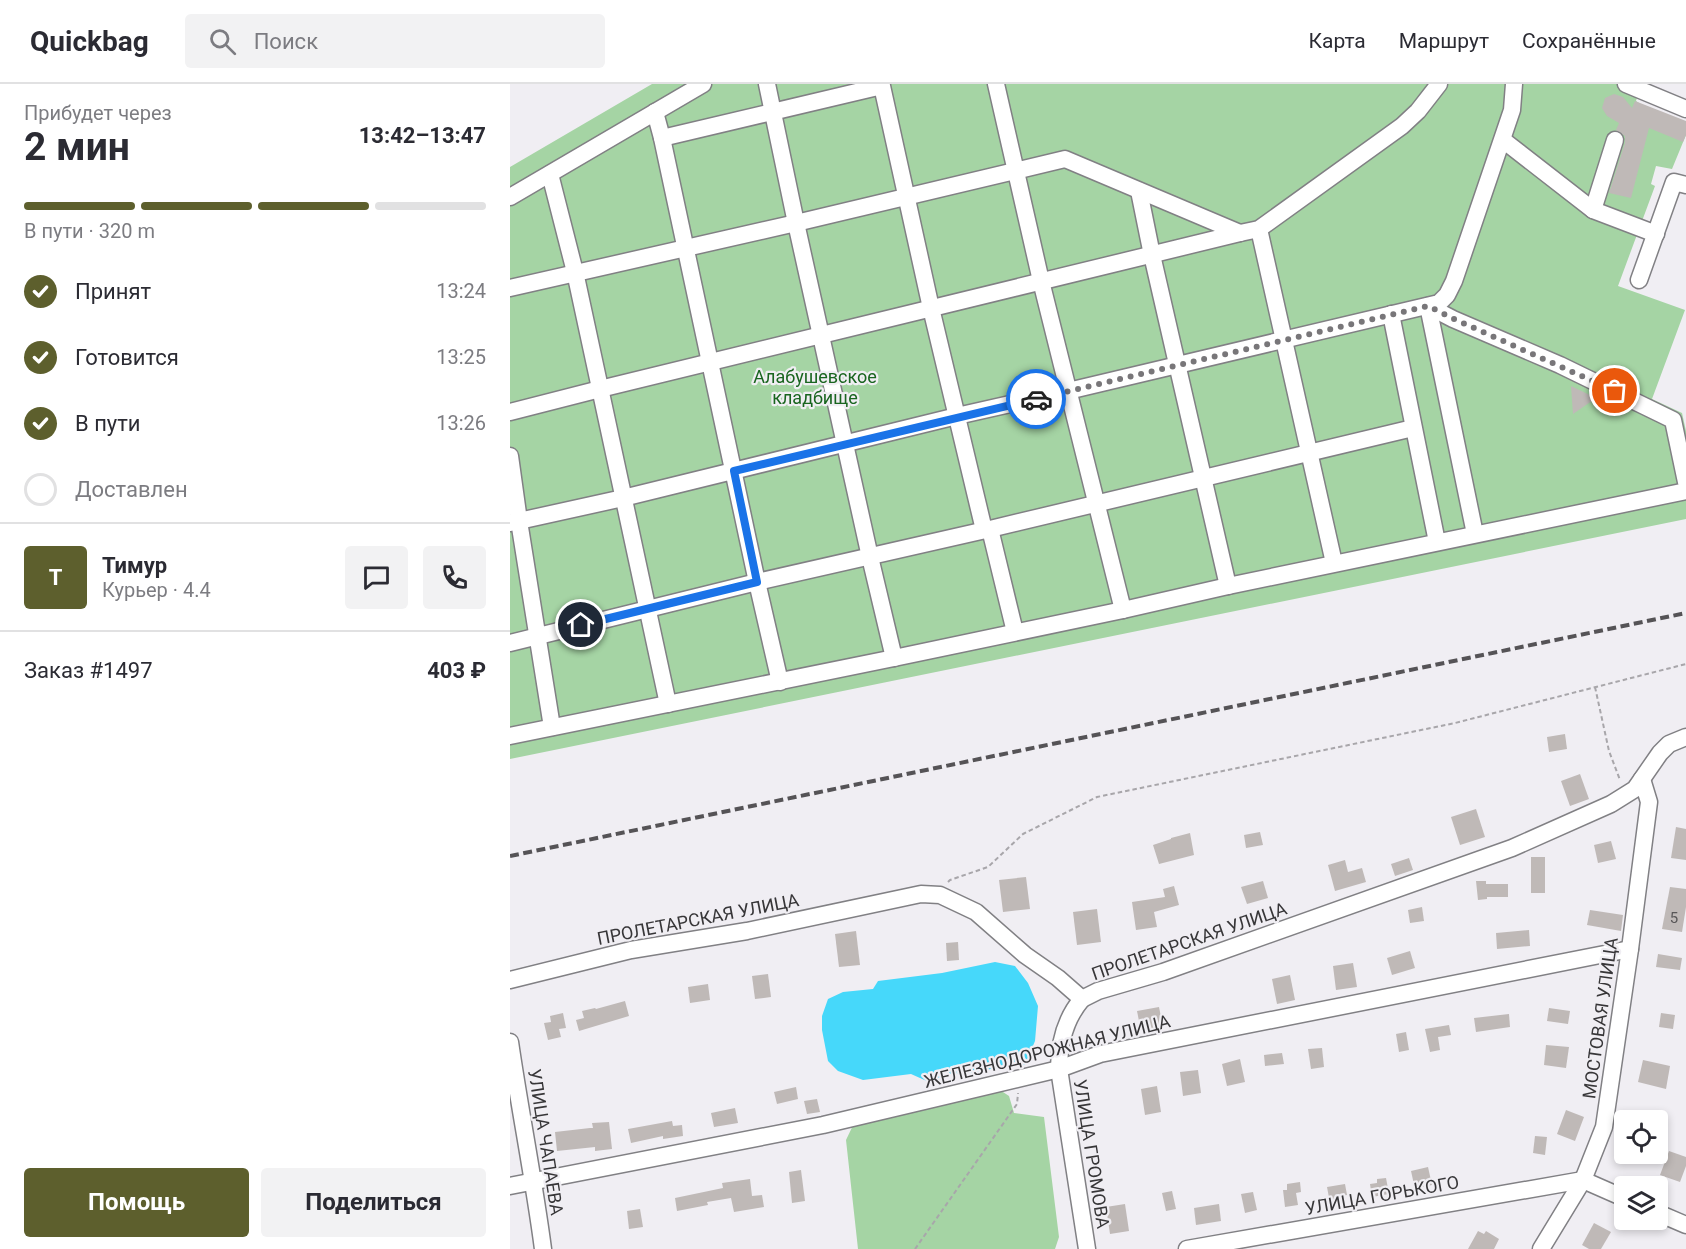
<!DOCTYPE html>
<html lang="ru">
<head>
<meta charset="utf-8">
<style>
	body { margin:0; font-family:Roboto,sans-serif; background:#f2f2f3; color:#2b2b33; height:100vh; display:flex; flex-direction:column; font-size:22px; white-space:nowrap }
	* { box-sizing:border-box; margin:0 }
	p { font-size:20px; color:#7c7c81 }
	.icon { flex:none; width:33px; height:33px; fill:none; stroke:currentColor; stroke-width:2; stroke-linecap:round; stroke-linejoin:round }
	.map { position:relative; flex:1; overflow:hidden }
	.side { display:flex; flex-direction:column; background:#fff; width:510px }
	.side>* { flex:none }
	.tools { position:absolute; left:1104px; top:1026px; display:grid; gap:12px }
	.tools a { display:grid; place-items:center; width:54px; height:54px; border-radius:6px; background:#fff; box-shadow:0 3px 9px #0003; font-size:30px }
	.pin { position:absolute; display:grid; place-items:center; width:51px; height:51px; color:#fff; margin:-26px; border:3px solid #fff; border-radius:50%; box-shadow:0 2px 6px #0007 }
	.courier { position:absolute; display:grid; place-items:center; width:60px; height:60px; margin:-30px; border:4px solid #1a73e8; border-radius:50%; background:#fff; color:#222; box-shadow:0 2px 8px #0007 }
	.overview em { font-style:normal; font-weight:700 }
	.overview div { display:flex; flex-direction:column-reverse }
	.overview { display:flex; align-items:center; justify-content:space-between; height:102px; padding:0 24px }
	h1 { font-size:39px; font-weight:700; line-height:45px }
	.bar { display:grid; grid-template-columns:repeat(4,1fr); gap:9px 6px; align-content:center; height:72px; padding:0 24px }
	.bar i { height:8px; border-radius:4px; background:#e1e1e2 }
	.bar .current { background:#5d5f2d }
	.bar p { grid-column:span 4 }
	.line { display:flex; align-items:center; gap:15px; padding:0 24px; border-top:2px solid #e1e1e2 }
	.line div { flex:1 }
	.round { display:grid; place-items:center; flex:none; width:63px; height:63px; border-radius:6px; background:#f2f2f3 }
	ol { padding:0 24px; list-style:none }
	li { display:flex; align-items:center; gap:18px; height:66px }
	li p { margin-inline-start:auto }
	li .icon { padding:6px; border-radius:50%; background:#5d5f2d; color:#fff; stroke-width:4 }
	li:last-child { color:#7c7c81 }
	li i { width:33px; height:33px; border:3px solid #e1e1e2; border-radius:50% }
	.primary-button { display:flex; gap:12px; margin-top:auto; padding:12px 24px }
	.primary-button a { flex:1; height:69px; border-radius:6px; background:#5d5f2d; color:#fff; font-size:24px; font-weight:700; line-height:69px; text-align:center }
	.primary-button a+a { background:#f2f2f3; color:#2b2b33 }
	header { display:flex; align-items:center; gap:36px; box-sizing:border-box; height:84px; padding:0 30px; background:#fff; border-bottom:2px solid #e1e1e2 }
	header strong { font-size:28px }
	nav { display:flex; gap:33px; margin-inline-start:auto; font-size:21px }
	.search { width:420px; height:54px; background:#f2f2f3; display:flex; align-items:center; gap:15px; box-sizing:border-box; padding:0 21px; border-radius:6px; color:#7c7c81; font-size:22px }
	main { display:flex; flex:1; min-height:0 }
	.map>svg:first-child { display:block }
</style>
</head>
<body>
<header>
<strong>Quickbag</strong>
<div class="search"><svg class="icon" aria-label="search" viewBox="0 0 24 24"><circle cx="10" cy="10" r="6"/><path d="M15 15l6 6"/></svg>Поиск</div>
<nav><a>Карта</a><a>Маршрут</a><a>Сохранённые</a></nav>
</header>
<main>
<section class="side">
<div class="overview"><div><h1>2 мин</h1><p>Прибудет через</p></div><em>13:42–13:47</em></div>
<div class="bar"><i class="current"></i><i class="current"></i><i class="current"></i><i></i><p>В пути · 320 m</p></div>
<ol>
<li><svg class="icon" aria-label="check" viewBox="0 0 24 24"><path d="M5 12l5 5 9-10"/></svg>Принят<p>13:24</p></li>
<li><svg class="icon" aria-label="check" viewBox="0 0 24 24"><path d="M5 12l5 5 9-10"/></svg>Готовится<p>13:25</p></li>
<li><svg class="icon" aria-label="check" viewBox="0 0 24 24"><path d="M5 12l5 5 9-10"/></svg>В пути<p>13:26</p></li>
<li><i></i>Доставлен</li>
</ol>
<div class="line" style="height:108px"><b class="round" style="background:#5d5f2d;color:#fff">Т</b><div><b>Тимур</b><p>Курьер · 4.4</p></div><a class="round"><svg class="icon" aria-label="chat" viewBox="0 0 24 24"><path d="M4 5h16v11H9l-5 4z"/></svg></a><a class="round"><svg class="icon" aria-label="phone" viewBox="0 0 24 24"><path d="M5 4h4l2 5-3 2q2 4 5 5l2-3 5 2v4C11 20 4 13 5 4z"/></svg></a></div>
<div class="line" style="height:78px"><div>Заказ #1497</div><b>403 ₽</b></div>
<div class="primary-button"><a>Помощь</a><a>Поделиться</a></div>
</section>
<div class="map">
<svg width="1176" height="1165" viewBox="0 0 1176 1165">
	<rect width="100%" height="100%" fill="#f0eef3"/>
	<g fill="#a5d4a4">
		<path d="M142,0H1131L1126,17L1176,51L1162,85L1146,82L1141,100L1145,102L1108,202L1175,226L1142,315L1172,329L1176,347V435L0,675V83Z"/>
		<path d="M490,1006L499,1012L504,1029L534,1033L549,1153L545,1165H348L336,1056L347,1033Z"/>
	</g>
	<path fill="#46d8fa" d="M485,878L505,882L518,899L528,922L525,957L515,981L498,980L466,989L437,990L419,998L401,990L353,996L328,987L318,977L312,946V932L318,915L333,908L363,905L368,897L432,889Z"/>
	<g fill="#bfb9b7">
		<path d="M1104,10L1113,13L1122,24L1125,17L1176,37V51L1173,58L1139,44L1121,114L1099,109L1115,59V52L1106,46L1109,39L1097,32L1092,24L1095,14Z"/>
		<path d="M1061,302L1086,314L1063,330Z"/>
		<path d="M1055,650L1057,665L1039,668L1037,653Z"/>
		<path d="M1070,690L1079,715L1060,722L1051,697Z"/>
		<path d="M966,725L975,753L950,761L941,733Z"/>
		<path d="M1166,743L1176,745V776L1161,774Z"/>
		<path d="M750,748L753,761L736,764L734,751Z"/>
		<path d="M680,749L684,771L649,780L643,761L661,755V754Z"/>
		<path d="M1101,757L1106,775L1088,779L1084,761Z"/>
		<rect x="1021" y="773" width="14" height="36"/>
		<path d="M899,774L903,786L885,792L881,780Z"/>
		<path d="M835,776L838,788L852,784L856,798L825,807L818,781Z"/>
		<path d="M516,793L520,825L493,828L489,796Z"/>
		<path d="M753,797L758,814L737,820L731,803Z"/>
		<path d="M966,797H976V800H998V813H977V815L968,816Z"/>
		<path d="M664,802L669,821L644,828L647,843L626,846L622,818L655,813L653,805Z"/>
		<path d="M1160,803L1176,805V823L1172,848L1152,845Z"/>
		<path d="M912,823L914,837L900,839L898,826Z"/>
		<path d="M587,825L591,858L567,861L563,828Z"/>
		<path d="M1080,826L1113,831L1111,847L1077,841Z"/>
		<path d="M1019,846L1020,862L987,865L986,849Z"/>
		<path d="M346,847L350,881L329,883L325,850Z"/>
		<path d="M448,858L449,876L437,877L436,859Z"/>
		<path d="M900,867L905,884L882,891L877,874Z"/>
		<path d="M1148,870L1172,874L1170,886L1146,883Z"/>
		<path d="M843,879L847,903L826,906L823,882Z"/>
		<path d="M258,890L261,913L245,915L242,892Z"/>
		<path d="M780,891L785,916L767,920L762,895Z"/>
		<path d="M198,900L200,916L180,919L178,903Z"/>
		<path d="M115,917L119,932L69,947L66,936L74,934L72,927L85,924L86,925Z"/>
		<path d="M649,923L653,943L631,947L627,927Z"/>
		<path d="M1039,924L1060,927L1058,940L1037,937Z"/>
		<path d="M53,929L56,944L49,945L51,953L38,956L34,939L41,938L40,932Z"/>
		<path d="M1151,929L1165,931L1163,945L1149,943Z"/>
		<path d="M999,930L1000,943L966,948L964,934Z"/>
		<path d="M939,941L941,951L928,953L930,966L920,968L915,945Z"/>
		<path d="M896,948L899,966L889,968L886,950Z"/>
		<path d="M1036,961L1059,963L1056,984L1034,981Z"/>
		<path d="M812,964L814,983L801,985L798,965Z"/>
		<path d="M772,969L774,980L755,982L754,971Z"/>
		<path d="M730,975L735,998L717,1002L712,980Z"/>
		<path d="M1133,976L1160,982L1156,1005L1128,998Z"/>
		<path d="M688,986L691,1009L673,1012L670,988Z"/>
		<path d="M647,1002L651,1028L635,1031L631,1005Z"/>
		<path d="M286,1003L288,1015L267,1020L264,1008Z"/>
		<path d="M307,1015L310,1028L297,1030L294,1017Z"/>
		<path d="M225,1024L228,1039L204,1043L201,1029Z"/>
		<path d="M1056,1026L1074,1033L1065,1057L1047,1050Z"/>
		<path d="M162,1037L163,1042L172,1041L173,1052L153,1055V1052L121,1059L118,1045Z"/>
		<path d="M99,1038L102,1065L85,1067V1063L47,1067L45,1048L80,1044H83L82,1039Z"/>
		<path d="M1025,1052L1037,1053L1035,1071L1023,1069Z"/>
		<path d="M1159,1067L1176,1073V1082L1170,1098L1150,1091Z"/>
		<path d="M918,1083L922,1101L905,1105L901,1087Z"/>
		<path d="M291,1086L295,1117L282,1119L279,1088Z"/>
		<path d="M876,1094L879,1110L862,1113L860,1100L867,1099V1095Z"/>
		<path d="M240,1095L242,1112L252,1111L254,1123L224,1128L221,1114L197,1118L198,1121L167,1127L165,1114L213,1104L212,1099Z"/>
		<path d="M790,1098L791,1108L786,1109L788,1121L775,1123L773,1106H777V1100Z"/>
		<path d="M835,1100L837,1111L832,1112V1117L820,1119L817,1103Z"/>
		<path d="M662,1107L666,1125L656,1127L652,1109Z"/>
		<path d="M743,1108L747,1126L735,1129L731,1110Z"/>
		<path d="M615,1120L619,1147L600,1150L596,1123Z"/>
		<path d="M709,1120L711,1137L686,1141L684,1124Z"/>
		<path d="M130,1125L133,1143L119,1145L117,1127Z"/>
		<path d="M1084,1139L1101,1148L1091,1165H1079L1072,1161Z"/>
		<path d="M968,1147L974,1150L976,1147L989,1155L984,1165H958Z"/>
	</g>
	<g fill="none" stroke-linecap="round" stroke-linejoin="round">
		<defs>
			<g id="minor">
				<path d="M257,0L286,139L360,473L384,574"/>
				<path d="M486,0L531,197L613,526"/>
				<path d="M1116,0L1176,25"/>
				<path d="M145,28L152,54L247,498L270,598"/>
				<path d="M152,54L372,2L421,224L474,446"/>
				<path d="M993,56L1083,126L1146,150"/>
				<path d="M40,90L65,188L158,620"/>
				<path d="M629,107L642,171L718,502"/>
				<path d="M0,113L193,0"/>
				<path d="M1083,126L1105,56"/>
				<path d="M749,145L824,479"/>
				<path d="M1129,196L1164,98L1176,101"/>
				<path d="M0,204L286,139L555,75L730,149"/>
				<path d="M918,222L943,235L1050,281L1163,336L1176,398"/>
				<path d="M918,222L965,450"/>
				<path d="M881,230L927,458"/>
				<path d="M0,328L90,305L730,149L749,145L892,42L908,27L929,0"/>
				<path d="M0,372L9,437L42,643"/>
				<path d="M0,439L113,414L447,332L558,307L929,219L937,211L944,197L1002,26L1004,0"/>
				<path d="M480,445L505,548"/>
				<path d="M0,559L247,498L480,445L903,344"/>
				<path d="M0,652L384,574L613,526L718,502L1176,407"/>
				<path d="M0,896L121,866L237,847L411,810L430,811L466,828L515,871L548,894L572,915L588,907L653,888L1002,764L1101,720L1125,705L1150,669L1159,660L1176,653"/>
				<path d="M572,915C555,935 549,959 549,985L577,1165"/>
				<path d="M0,958C10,1027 24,1096 33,1165"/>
				<path d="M0,1102L313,1041L549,985L590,970L1120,865"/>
				<path d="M1148,1129L1176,1141"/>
				<path d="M677,1165L1073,1096L1114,1114"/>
				<path d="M1031,1165L1073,1096L1094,1043L1120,865L1139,718L1132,695"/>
			</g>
		</defs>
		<use href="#minor" stroke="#818084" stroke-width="19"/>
		<g stroke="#a8a6aa" stroke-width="2" stroke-dasharray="4.5 3" stroke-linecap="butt">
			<path d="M1085,603L1099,667L1110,696"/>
			<path d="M438,798L440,796L478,783L513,750L587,713L945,639L1176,580"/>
			<path d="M405,1165L507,1020L508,1009"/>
		</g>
		<use href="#minor" stroke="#fff" stroke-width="16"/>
		<path stroke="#555356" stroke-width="4" stroke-dasharray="9 4.5" stroke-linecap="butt" d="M0,772L1176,529"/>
	</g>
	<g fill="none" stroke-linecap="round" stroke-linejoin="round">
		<path stroke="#787679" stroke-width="6" stroke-dasharray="0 10.8" d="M526,315L918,222L944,235L1105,307"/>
		<path stroke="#1a73e8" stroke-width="8" d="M71,541L247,498L224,387L526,315"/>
	</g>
	<g text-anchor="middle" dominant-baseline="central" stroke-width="4.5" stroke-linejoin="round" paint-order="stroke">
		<g font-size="15" fill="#595758">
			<text x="1164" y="834">5</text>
		</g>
		<g font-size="18" fill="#19651f" stroke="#f0eef3">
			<text x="305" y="292">Алабушевское<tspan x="305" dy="21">кладбище</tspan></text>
		</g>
		<g font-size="18" fill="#373638" stroke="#f0eef3">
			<text transform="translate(188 835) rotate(-11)">ПРОЛЕТАРСКАЯ УЛИЦА</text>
			<text transform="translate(679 857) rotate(-19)">ПРОЛЕТАРСКАЯ УЛИЦА</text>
			<text transform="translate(1090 934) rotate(-82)">МОСТОВАЯ УЛИЦА</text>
			<text transform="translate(537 967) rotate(-14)">ЖЕЛЕЗНОДОРОЖНАЯ УЛИЦА</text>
			<text transform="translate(36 1058) rotate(81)">УЛИЦА ЧАПАЕВА</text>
			<text transform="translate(582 1070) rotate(81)">УЛИЦА ГРОМОВА</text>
			<text transform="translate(872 1111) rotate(-10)">УЛИЦА ГОРЬКОГО</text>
		</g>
	</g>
</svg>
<div class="tools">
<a><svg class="icon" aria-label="locate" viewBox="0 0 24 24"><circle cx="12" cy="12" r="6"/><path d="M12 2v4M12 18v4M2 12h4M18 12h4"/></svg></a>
<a><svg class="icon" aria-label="layers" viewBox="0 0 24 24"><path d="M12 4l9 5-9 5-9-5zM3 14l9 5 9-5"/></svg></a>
</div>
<div class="pin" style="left:1105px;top:307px;background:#ea580c"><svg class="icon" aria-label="bag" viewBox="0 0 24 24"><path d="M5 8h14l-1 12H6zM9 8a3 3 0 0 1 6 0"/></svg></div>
<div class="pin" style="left:71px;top:541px;background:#1f2937"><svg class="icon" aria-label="home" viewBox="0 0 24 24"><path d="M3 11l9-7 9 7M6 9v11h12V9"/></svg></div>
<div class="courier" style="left:526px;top:315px"><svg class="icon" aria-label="car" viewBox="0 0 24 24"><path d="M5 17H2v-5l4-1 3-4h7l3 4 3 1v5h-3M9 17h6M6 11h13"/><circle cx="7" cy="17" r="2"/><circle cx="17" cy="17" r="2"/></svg></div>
</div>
</main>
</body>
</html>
